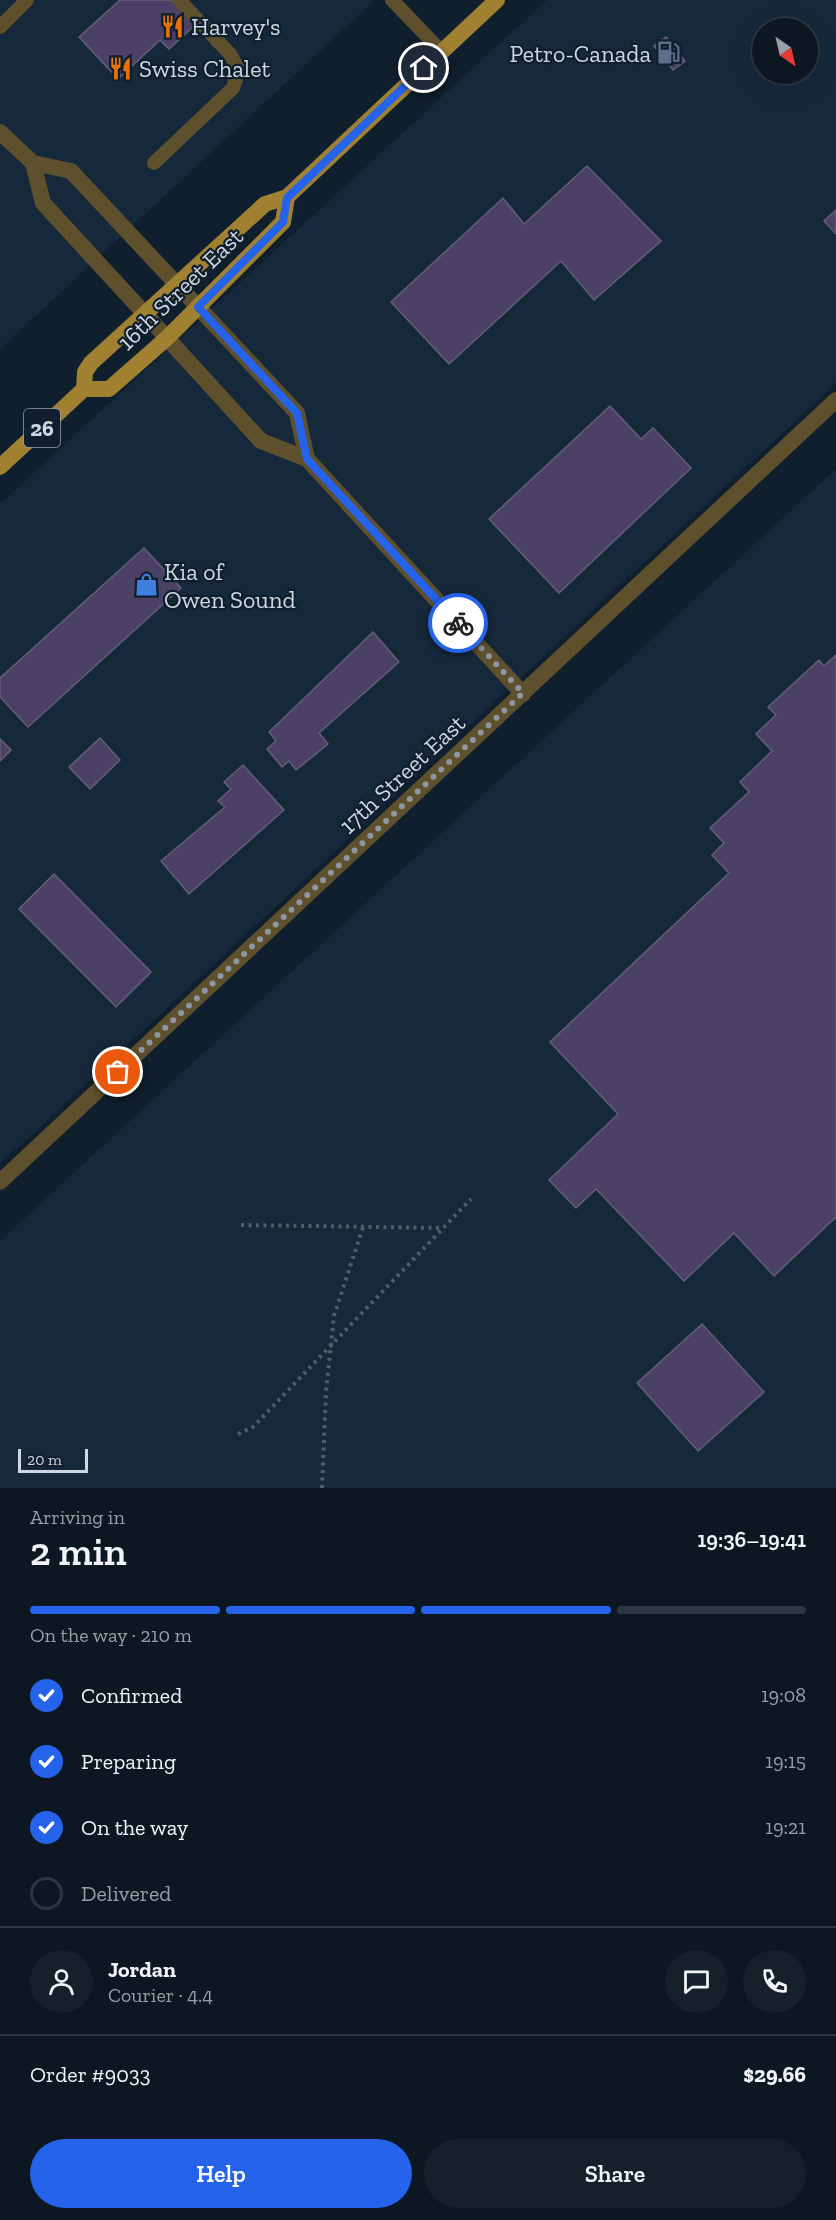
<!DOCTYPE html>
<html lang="en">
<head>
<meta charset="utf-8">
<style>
	body { margin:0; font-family:"Zilla Slab",serif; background:#15202a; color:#f1f3f6; height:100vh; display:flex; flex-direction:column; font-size:22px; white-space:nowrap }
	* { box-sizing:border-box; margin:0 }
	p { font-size:20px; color:#9a9fa5 }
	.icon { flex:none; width:33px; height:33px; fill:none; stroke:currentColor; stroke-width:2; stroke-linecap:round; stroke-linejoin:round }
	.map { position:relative; height:1488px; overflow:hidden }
	.panel { display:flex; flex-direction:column; background:#0c1722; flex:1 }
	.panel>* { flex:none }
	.needle { width:39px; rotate:146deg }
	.controls { position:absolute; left:752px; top:18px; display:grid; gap:12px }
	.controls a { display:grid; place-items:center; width:66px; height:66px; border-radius:50%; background:#0c1722; box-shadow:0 6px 24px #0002,0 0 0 2px #2c3640; font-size:30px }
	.scale { position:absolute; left:18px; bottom:15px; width:70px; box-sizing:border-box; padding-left:6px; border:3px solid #cfd8e2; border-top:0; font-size:16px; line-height:21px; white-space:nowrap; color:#cfd8e2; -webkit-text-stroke:4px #101f2d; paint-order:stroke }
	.pin { position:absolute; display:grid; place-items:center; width:51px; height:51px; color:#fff; margin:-26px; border:3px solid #fff; border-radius:50%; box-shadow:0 2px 6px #0007 }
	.courier { position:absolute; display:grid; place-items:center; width:60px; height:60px; margin:-30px; border:4px solid #2563eb; border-radius:50%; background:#fff; color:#222; box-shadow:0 2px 8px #0007 }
	.summary em { font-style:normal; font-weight:600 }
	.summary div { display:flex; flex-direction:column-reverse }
	.summary { display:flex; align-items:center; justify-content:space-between; height:102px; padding:0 30px }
	h1 { font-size:39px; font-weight:600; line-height:45px }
	.bar { display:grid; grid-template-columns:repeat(4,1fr); gap:9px 6px; align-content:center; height:72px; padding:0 30px }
	.bar i { height:8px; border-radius:4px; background:#2c3640 }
	.bar .current { background:#2563eb }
	.bar p { grid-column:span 4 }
	.line { display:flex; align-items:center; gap:15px; padding:0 30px; border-top:2px solid #2c3640 }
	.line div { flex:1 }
	.round { display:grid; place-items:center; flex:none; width:63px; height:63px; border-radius:32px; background:#15202a }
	ol { padding:0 30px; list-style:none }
	li { display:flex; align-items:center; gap:18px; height:66px }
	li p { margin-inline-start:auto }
	li .icon { padding:6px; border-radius:50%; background:#2563eb; color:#fff; stroke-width:4 }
	li:last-child { color:#9a9fa5 }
	li i { width:33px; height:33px; border:3px solid #2c3640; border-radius:50% }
	.cta { display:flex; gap:12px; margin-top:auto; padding:12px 30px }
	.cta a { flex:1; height:69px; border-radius:36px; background:#2563eb; color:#fff; font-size:24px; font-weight:600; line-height:69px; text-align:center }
	.cta a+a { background:#15202a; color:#f1f3f6 }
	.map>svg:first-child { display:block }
</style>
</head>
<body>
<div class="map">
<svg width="836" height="1488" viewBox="0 0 836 1488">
	<rect width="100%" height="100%" fill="#101f2d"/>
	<g fill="#16293b" fill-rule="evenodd">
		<path d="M0,0H375L0,349Z"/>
		<path d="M547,0H836V383L0,1164V504ZM762,28H807V74H762Z"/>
		<path d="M836,469V1488H0V1241Z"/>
	</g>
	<g fill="#4b4166" stroke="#645f75" stroke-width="1.5">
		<path d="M120,0H172L195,25L169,49L160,40L118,79L79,37Z"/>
		<path d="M666,37L685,61L673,70L654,46Z"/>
		<path d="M587,166L661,241L594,300L561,261L449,364L391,302L503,198L524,224Z"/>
		<path d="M836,210V234L824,221Z"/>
		<path d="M610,406L641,439L653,428L691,468L559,593L489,519Z"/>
		<path d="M144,548L181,588L28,727L0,697V678Z"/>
		<path d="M373,632L399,662L319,733L328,744L296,770L289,761L282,767L267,749L276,741L269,732Z"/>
		<path d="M836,655V1217L774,1276L734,1233L684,1281L596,1189L576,1208L549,1180L618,1114L550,1042L729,873L712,855L724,843L710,828L749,792L740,782L772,751L756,734L776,715L768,707L819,660L824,666Z"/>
		<path d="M100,738L120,760L90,789L69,767Z"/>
		<path d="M0,739L11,750L0,761Z"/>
		<path d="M243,765L284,810L189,894L161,861L225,807L218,801L231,789L224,782Z"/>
		<path d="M54,874L151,972L116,1007L19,909Z"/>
		<path d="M702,1324L764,1392L698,1451L637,1383Z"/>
	</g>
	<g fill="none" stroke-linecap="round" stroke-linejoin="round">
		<g stroke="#515e6a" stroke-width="4" stroke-dasharray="3 4.5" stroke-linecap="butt">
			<path d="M241,1225L442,1228"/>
			<path d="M238,1434L253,1427L471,1199"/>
			<path d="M322,1488L326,1392L334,1316L363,1227"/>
		</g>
		<g stroke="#5e502d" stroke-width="14">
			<path d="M392,0L442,52"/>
			<path d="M0,27L27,0"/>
			<path d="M154,163L233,88L239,70L230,54L179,0"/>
		</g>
		<g stroke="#5e502d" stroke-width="16">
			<path d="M198,307L297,413L307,459"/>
			<path d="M167,338L261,441L307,459L523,694"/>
			<path d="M0,1182L836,400"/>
		</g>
		<g stroke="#5e502d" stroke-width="16">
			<path d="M0,132L33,163L71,171L198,307"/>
			<path d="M33,163L43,203L167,338"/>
		</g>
		<g stroke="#a08132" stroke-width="16">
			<path d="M84,389H109L167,338L283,222L287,197"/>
			<path d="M0,467L84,389L85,372L91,363L265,204L287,197L497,0"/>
		</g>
	</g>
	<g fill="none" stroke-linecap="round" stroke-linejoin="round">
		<path stroke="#8c97a3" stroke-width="6" stroke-dasharray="0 10.8" d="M118,1072L523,693L458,623"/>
		<path stroke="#2563eb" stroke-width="8" d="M424,68L287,198L283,222L198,307L297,413L307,459L458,623"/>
	</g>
	<defs>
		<symbol id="restaurant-bare" viewBox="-9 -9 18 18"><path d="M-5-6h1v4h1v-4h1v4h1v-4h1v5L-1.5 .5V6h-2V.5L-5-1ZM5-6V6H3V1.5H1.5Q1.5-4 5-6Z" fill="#e8710a" stroke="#101f2d" stroke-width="2.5" paint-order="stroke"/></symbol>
		<symbol id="fuel-bare" viewBox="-9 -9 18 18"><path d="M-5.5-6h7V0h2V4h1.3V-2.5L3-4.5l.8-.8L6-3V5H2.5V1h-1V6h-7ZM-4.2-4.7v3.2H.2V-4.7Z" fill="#5c6f8a" stroke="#101f2d" stroke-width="2.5" paint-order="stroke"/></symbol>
		<symbol id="shop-bare" viewBox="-9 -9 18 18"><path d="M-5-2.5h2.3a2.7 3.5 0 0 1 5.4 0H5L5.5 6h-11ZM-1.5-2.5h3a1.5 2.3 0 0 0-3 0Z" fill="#3f7fe0" stroke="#101f2d" stroke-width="2.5" paint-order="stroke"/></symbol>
	</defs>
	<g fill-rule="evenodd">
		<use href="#restaurant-bare" x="156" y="10" width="33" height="33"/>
		<use href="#fuel-bare" x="652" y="36" width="33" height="33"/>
		<use href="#restaurant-bare" x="104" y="52" width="33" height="33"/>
		<use href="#shop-bare" x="130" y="568" width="33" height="33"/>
	</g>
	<g text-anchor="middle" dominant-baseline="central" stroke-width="4.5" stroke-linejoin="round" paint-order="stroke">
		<rect fill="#101f2d" stroke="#96a0ac" stroke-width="1.5" x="24" y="409" width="36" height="38" rx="4.5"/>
		<g font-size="22" font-weight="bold" fill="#cfd8e2">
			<text x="42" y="428">26</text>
		</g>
		<g font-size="24" fill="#cfd8e2" stroke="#101f2d" text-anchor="start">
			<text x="191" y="26">Harvey's</text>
			<text x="651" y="53" text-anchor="end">Petro-Canada</text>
			<text x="139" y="68">Swiss Chalet</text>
			<text x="164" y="571">Kia of<tspan x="164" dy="28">Owen Sound</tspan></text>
		</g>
		<g font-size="24" fill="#cfd8e2" stroke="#101f2d">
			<text transform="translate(180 289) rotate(-44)">16th Street East</text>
			<text transform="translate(402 774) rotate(-43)">17th Street East</text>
		</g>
	</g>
</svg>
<div class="controls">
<a><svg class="needle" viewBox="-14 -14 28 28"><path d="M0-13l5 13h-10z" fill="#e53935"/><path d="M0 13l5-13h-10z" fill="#9a9fa5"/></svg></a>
</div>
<div class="scale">20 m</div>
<div class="pin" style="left:118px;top:1072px;background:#ea580c"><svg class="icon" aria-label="bag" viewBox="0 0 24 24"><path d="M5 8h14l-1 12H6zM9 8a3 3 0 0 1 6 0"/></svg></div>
<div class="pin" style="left:424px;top:68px;background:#1f2937"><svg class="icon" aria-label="home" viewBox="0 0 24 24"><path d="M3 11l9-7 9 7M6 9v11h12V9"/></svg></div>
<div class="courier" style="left:458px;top:623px"><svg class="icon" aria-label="bike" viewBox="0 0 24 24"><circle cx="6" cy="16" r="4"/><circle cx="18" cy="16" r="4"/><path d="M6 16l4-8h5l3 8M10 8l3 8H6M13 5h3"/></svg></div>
</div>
<section class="panel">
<div class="summary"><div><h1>2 min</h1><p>Arriving in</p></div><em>19:36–19:41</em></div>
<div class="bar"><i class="current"></i><i class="current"></i><i class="current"></i><i></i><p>On the way · 210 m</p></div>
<ol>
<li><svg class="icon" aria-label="check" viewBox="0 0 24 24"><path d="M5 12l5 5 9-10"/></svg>Confirmed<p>19:08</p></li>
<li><svg class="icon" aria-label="check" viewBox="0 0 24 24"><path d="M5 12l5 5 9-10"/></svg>Preparing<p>19:15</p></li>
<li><svg class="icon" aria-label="check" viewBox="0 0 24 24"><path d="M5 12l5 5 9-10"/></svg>On the way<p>19:21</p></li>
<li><i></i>Delivered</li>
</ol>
<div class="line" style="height:108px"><a class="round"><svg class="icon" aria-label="person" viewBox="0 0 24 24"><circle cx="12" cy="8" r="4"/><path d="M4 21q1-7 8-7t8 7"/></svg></a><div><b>Jordan</b><p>Courier · 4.4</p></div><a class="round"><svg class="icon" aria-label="chat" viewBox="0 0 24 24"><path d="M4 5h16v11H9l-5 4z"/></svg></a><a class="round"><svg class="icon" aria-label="phone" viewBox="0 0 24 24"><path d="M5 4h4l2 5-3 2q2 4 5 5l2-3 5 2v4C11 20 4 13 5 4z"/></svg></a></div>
<div class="line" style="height:78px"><div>Order #9033</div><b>$29.66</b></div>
<div class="cta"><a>Help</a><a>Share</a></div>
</section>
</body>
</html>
